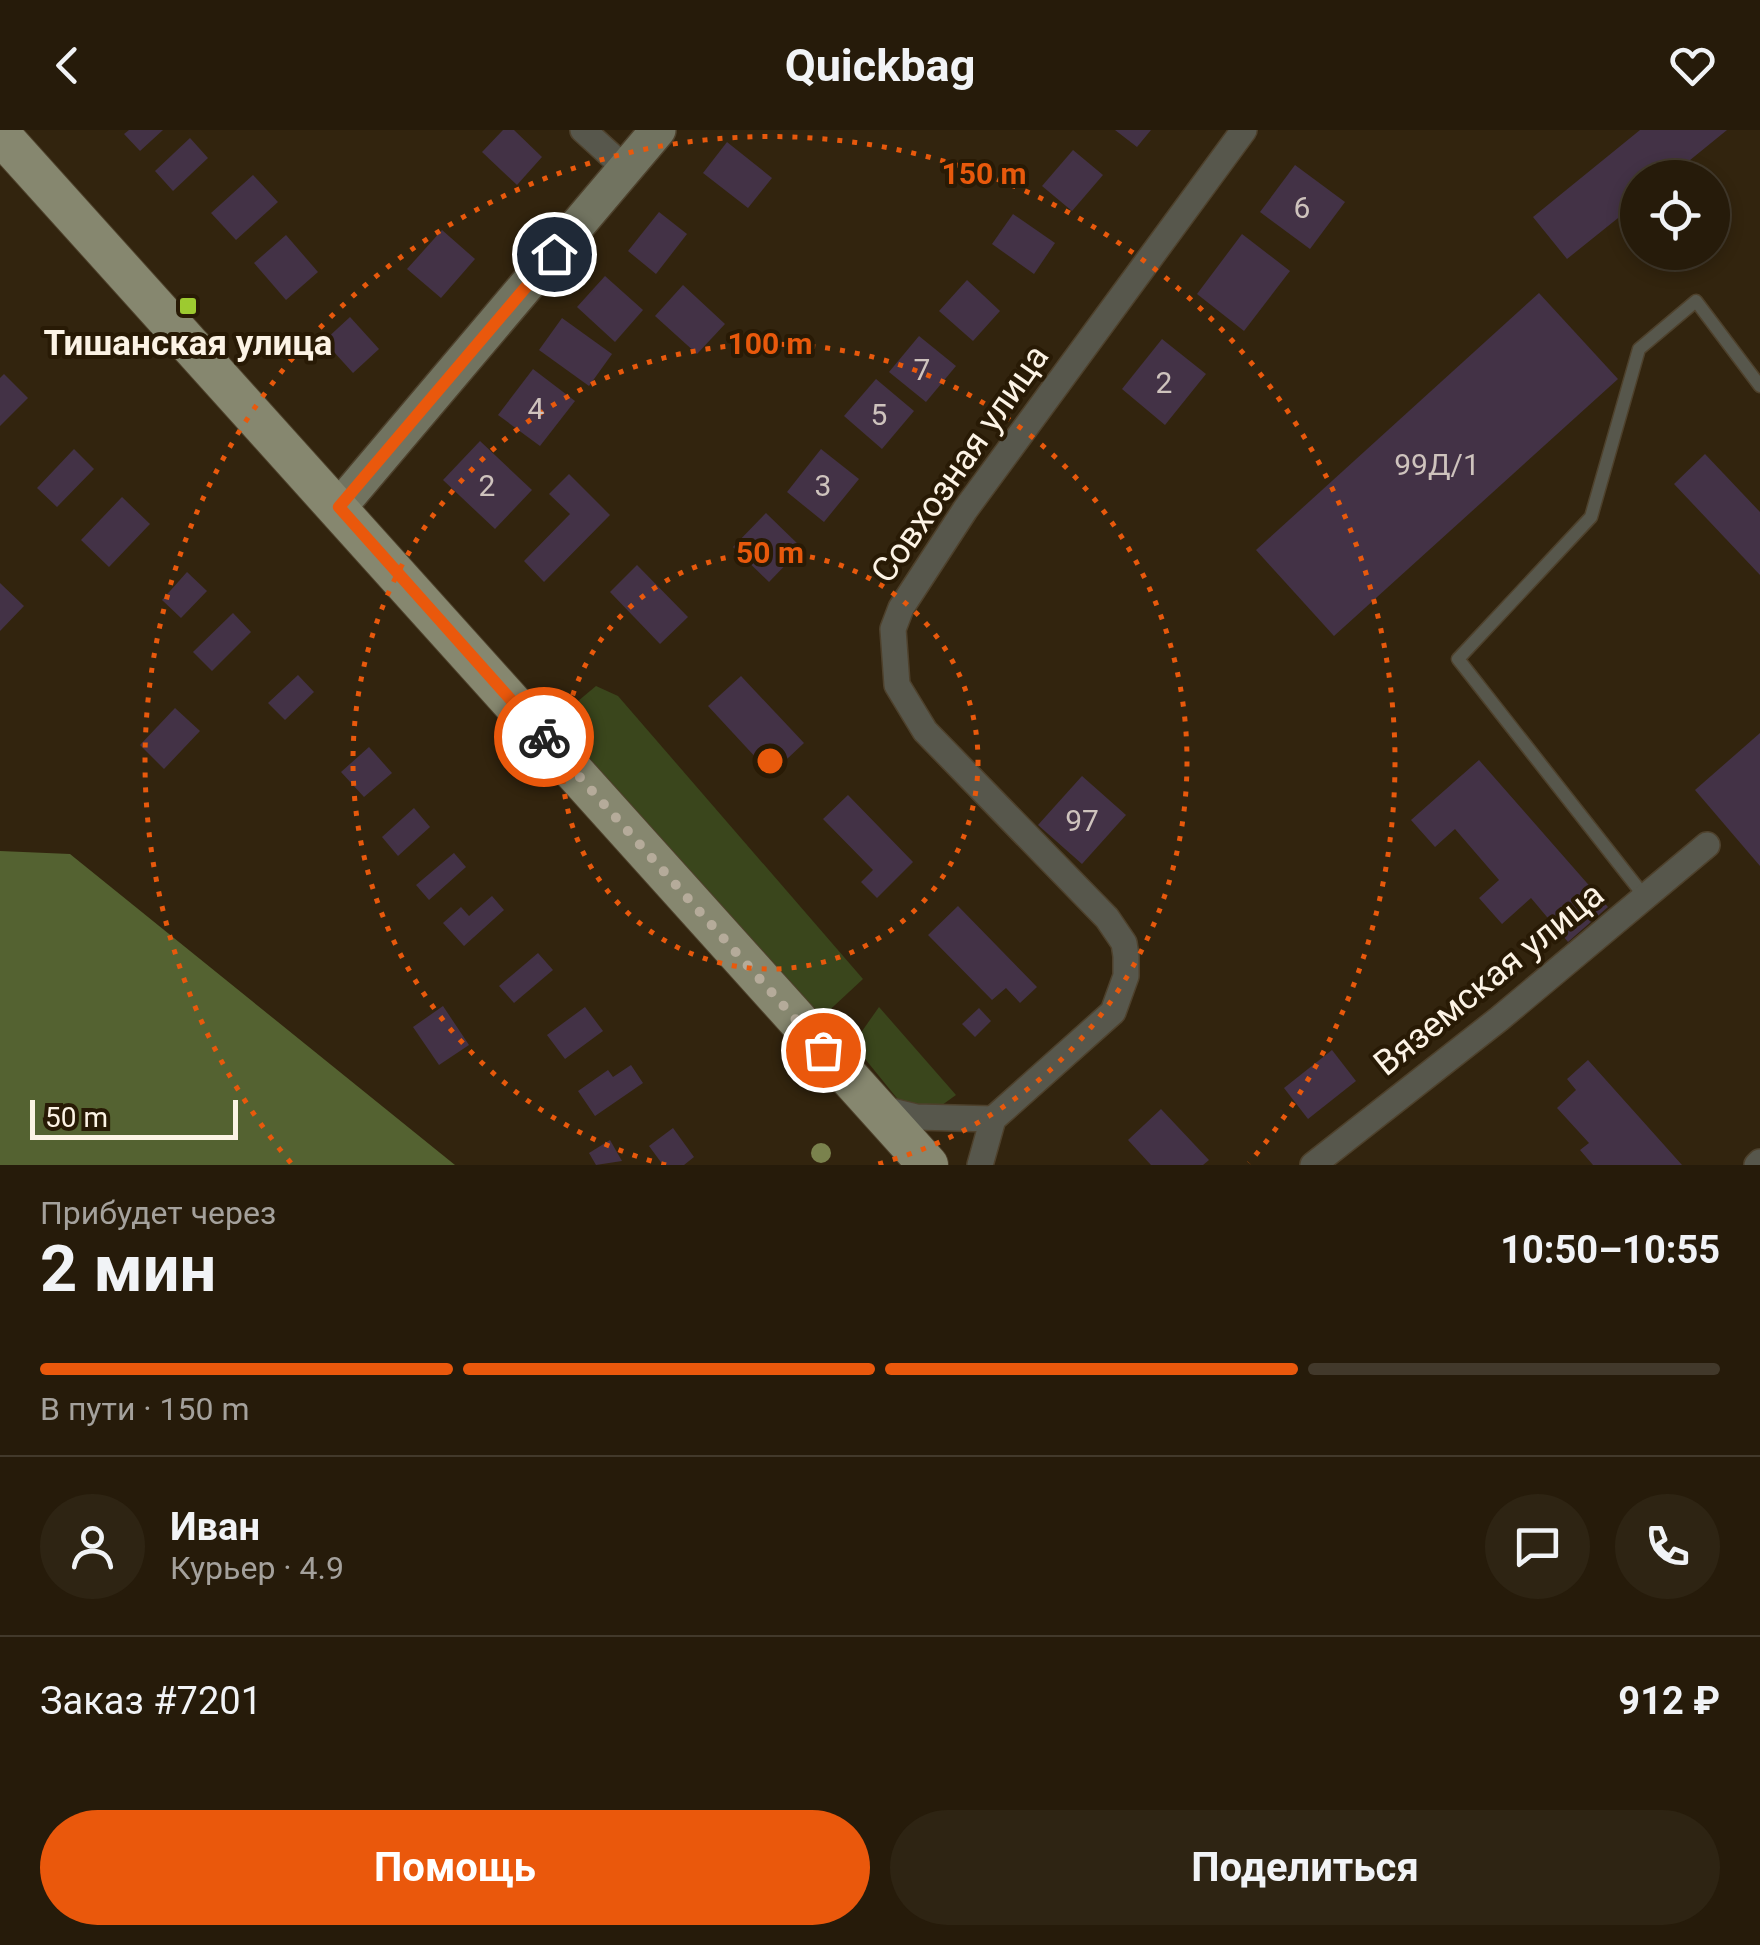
<!DOCTYPE html>
<html lang="ru">
<head>
<meta charset="utf-8">
<style>
	body { margin:0; font-family:Roboto,sans-serif; background:#2e2413; color:#f1f3f6; height:100vh; display:flex; flex-direction:column; font-size:38px; white-space:nowrap }
	* { box-sizing:border-box; margin:0 }
	p { font-size:32px; color:#a4a19c }
	.icon { flex:none; width:55px; height:55px; fill:none; stroke:currentColor; stroke-width:2; stroke-linecap:round; stroke-linejoin:round }
	.map { position:relative; height:1035px; overflow:hidden }
	.side { display:flex; flex-direction:column; background:#261b0a; flex:1 }
	.side>* { flex:none }
	.tools { position:absolute; left:1620px; top:30px; display:grid; gap:20px }
	.tools a { display:grid; place-items:center; width:110px; height:110px; border-radius:50%; background:#261b0a; box-shadow:0 5px 15px #0003,0 0 0 2px #42392b; font-size:50px }
	.scale { position:absolute; left:30px; bottom:25px; width:208px; box-sizing:border-box; padding-left:10px; border:5px solid #fcf3e5; border-top:0; font-size:28px; line-height:35px; white-space:nowrap; color:#fcf3e5; -webkit-text-stroke:8px #281a05; paint-order:stroke }
	.pin { position:absolute; display:grid; place-items:center; width:85px; height:85px; color:#fff; margin:-42px; border:5px solid #fff; border-radius:50%; box-shadow:0 2px 10px #0007 }
	.courier { position:absolute; display:grid; place-items:center; width:100px; height:100px; margin:-50px; border:8px solid #ea580c; border-radius:50%; background:#fff; color:#222; box-shadow:0 2px 12px #0007 }
	.headline em { font-style:normal; font-weight:700 }
	.headline div { display:flex; flex-direction:column-reverse }
	.headline { display:flex; align-items:center; justify-content:space-between; height:170px; padding:0 40px }
	h1 { font-size:65px; font-weight:700; line-height:75px }
	.bar { display:grid; grid-template-columns:repeat(4,1fr); gap:15px 10px; align-content:center; height:120px; padding:0 40px }
	.bar i { height:12px; border-radius:8px; background:#42392b }
	.bar .selected { background:#ea580c }
	.bar p { grid-column:span 4 }
	.line { display:flex; align-items:center; gap:25px; padding:0 40px; border-top:2px solid #42392b }
	.line div { flex:1 }
	.round { display:grid; place-items:center; flex:none; width:105px; height:105px; border-radius:52px; background:#2e2413 }
	.button { display:flex; gap:20px; margin-top:auto; padding:20px 40px }
	.button a { flex:1; height:115px; border-radius:60px; background:#ea580c; color:#fff; font-size:40px; font-weight:700; line-height:115px; text-align:center }
	.button a+a { background:#2e2413; color:#f1f3f6 }
	header { display:flex; justify-content:space-between; align-items:center; height:130px; padding:0 40px; background:#261b0a; font-size:45px; font-weight:700 }
	.map>svg:first-child { display:block }
</style>
</head>
<body>
<header><svg class="icon" aria-label="back" viewBox="0 0 24 24"><path d="M15 5l-7 7 7 7"/></svg>Quickbag<svg class="icon" aria-label="heart" viewBox="0 0 24 24"><path d="M12 20l-8-8c-3-5 5-10 8-4 3-6 11-1 8 4z"/></svg></header>
<div class="map">
<svg width="1760" height="1035" viewBox="0 0 1760 1035">
	<rect width="100%" height="100%" fill="#32240e"/>
	<g fill="#3a461c">
		<path d="M596,556L618,566L863,849L820,889L553,592Z"/>
		<path d="M879,877L956,965L917,993L853,914Z"/>
	</g>
	<path fill="#546231" d="M0,721L70,724L455,1035H0Z"/>
	<g fill="#433246">
		<path d="M129,0H163L140,21L124,4Z"/>
		<path d="M503,0H514L542,27L517,55L482,22Z"/>
		<path d="M1115,0H1151L1137,17Z"/>
		<path d="M1640,0H1727L1668,48H1638V72L1567,129L1533,87Z"/>
		<path d="M190,8L208,28L173,61L155,41Z"/>
		<path d="M727,12L772,48L748,78L703,43Z"/>
		<path d="M1073,20L1103,45L1072,81L1042,56Z"/>
		<path d="M1295,35L1345,72L1310,119L1260,82Z"/>
		<path d="M253,45L278,72L236,110L211,83Z"/>
		<path d="M659,82L687,104L656,144L628,121Z"/>
		<path d="M1013,84L1055,113L1034,144L992,114Z"/>
		<path d="M442,100L475,129L441,168L407,139Z"/>
		<path d="M1242,104L1290,141L1244,201L1197,164Z"/>
		<path d="M286,105L318,142L286,170L254,133Z"/>
		<path d="M605,146L643,180L615,212L577,177Z"/>
		<path d="M967,150L1000,181L973,211L939,181Z"/>
		<path d="M683,155L725,194L697,224L655,186Z"/>
		<path d="M1539,163L1618,249L1334,506L1256,420Z"/>
		<path d="M350,187L379,219L353,243L324,211Z"/>
		<path d="M562,188L612,224L589,256L539,220Z"/>
		<path d="M919,206L956,236L926,272L889,242Z"/>
		<path d="M1162,209L1206,244L1165,295L1122,259Z"/>
		<path d="M533,239L575,271L540,316L498,285Z"/>
		<path d="M4,244L28,268L0,296V248Z"/>
		<path d="M876,249L914,281L882,319L844,286Z"/>
		<path d="M480,311L532,360L495,399L443,350Z"/>
		<path d="M74,319L94,339L57,377L37,358Z"/>
		<path d="M821,319L859,349L824,392L787,362Z"/>
		<path d="M1705,324L1760,382V445L1674,354Z"/>
		<path d="M569,344L610,385L544,452L524,431L570,384L549,364Z"/>
		<path d="M122,367L150,394L109,437L81,410Z"/>
		<path d="M766,383L802,418L769,452L733,417Z"/>
		<path d="M637,435L688,487L660,514L610,462Z"/>
		<path d="M187,442L207,461L181,488L162,470Z"/>
		<path d="M0,453L24,476L0,501Z"/>
		<path d="M233,483L251,502L212,541L193,522Z"/>
		<path d="M298,545L314,562L285,590L268,573Z"/>
		<path d="M741,546L804,613L771,644L708,576Z"/>
		<path d="M175,578L200,601L164,639L140,615Z"/>
		<path d="M1760,603V736L1695,660Z"/>
		<path d="M369,617L392,643L364,667L341,642Z"/>
		<path d="M1479,630L1608,777L1568,812L1531,768L1502,794L1479,768L1499,750L1455,699L1435,717L1411,690Z"/>
		<path d="M1082,646L1126,685L1082,734L1038,695Z"/>
		<path d="M848,665L913,732L877,768L861,752L873,740L823,689Z"/>
		<path d="M414,678L430,697L398,726L382,707Z"/>
		<path d="M454,723L466,737L429,770L416,755Z"/>
		<path d="M492,766L504,780L464,816L443,793L461,777L469,786Z"/>
		<path d="M958,776L1037,857L1020,873L1006,858L992,870L928,805Z"/>
		<path d="M538,823L553,840L514,873L499,856Z"/>
		<path d="M443,876L469,915L439,935L413,897Z"/>
		<path d="M585,877L603,901L565,929L547,905Z"/>
		<path d="M979,878L991,891L975,907L962,894Z"/>
		<path d="M1332,920L1356,951L1308,989L1284,958Z"/>
		<path d="M1588,930L1682,1035H1593L1580,1020L1589,1013L1557,978L1576,960L1567,949Z"/>
		<path d="M631,935L643,953L595,986L578,961L608,940L613,947Z"/>
		<path d="M1161,979L1209,1030L1203,1035H1151L1128,1010Z"/>
		<path d="M673,998L694,1027L684,1035H663L649,1016Z"/>
		<path d="M610,1010L622,1031L596,1035L589,1023Z"/>
	</g>
	<g fill="none" stroke-linecap="round" stroke-linejoin="round">
		<defs>
			<path id="lane" d="M1645,767L1458,529L1591,387L1639,219L1696,171L1760,256"/>
			<g id="street">
				<path d="M583,0L626,39"/>
				<path d="M879,978L916,987L993,989"/>
				<path d="M980,1035L993,989L1113,882L1126,846V826L1124,813L1107,788L925,601L897,555L893,499L901,478L965,380L1244,0"/>
				<path d="M1313,1035L1499,889L1707,715"/>
				<path d="M1757,1035L1760,1032"/>
			</g>
			<path id="secondary" d="M339,377L658,0"/>
			<path id="primary" d="M0,4L928,1035"/>
		</defs>
		<use href="#lane" stroke="#4e412c" stroke-width="15"/>
		<use href="#street" stroke="#4e412c" stroke-width="28"/>
		<use href="#secondary" stroke="#4e412c" stroke-width="38"/>
		<use href="#primary" stroke="#4e412c" stroke-width="42"/>
		<use href="#lane" stroke="#57574c" stroke-width="12"/>
		<use href="#street" stroke="#57574c" stroke-width="25"/>
		<use href="#secondary" stroke="#717360" stroke-width="35"/>
		<use href="#primary" stroke="#86876f" stroke-width="40"/>
	</g>
	<circle fill="#7a824d" cx="821" cy="1023" r="10"/>
	<g fill="none" stroke-linecap="round" stroke-linejoin="round">
		<path stroke="#b5ab9a" stroke-width="10" stroke-dasharray="0 18" d="M544,607L823,920"/>
		<path stroke="#ea580c" stroke-width="12" d="M544,607L339,377L554,124"/>
	</g>
	<g fill="none" stroke="#e8590c" stroke-width="5" stroke-dasharray="5 10">
		<circle cx="770" cy="631" r="208"/>
		<path d="M666 1035A417 417 0 1 1 874 1035"/>
		<path d="M291 1033A625 625 0 1 1 1249 1033"/>
	</g>
	<rect fill="#9dca30" stroke="#281a05" stroke-width="4" x="178" y="166" width="20" height="20" rx="5"/>
	<g text-anchor="middle" dominant-baseline="central" stroke-width="8" stroke-linejoin="round" paint-order="stroke">
		<g font-size="30" fill="#cec3bd">
			<text x="1302" y="77">6</text>
			<text x="922" y="239">7</text>
			<text x="1164" y="252">2</text>
			<text x="536" y="278">4</text>
			<text x="879" y="284">5</text>
			<text x="1437" y="334">99Д/1</text>
			<text x="487" y="355">2</text>
			<text x="823" y="355">3</text>
			<text x="1082" y="690">97</text>
		</g>
		<g font-size="35" font-weight="bold" fill="#fcf3e5" stroke="#281a05">
			<text x="188" y="213">Тишанская улица</text>
		</g>
		<g font-size="35" fill="#fcf3e5" stroke="#281a05">
			<text transform="translate(960 334) rotate(-55)">Совхозная улица</text>
			<text transform="translate(1489 849) rotate(-39)">Вяземская улица</text>
		</g>
	</g>
	<circle cx="770" cy="631" r="15" fill="#e8590c" stroke="#281a05" stroke-width="5"/>
	<g font-size="30" text-anchor="middle" font-weight="bold" fill="#e8590c" stroke="#281a05" stroke-width="8" stroke-linejoin="round" paint-order="stroke">
		<text x="984" y="54">150 m</text>
		<text x="770" y="224">100 m</text>
		<text x="770" y="433">50 m</text>
	</g>
</svg>
<div class="tools">
<a><svg class="icon" aria-label="locate" viewBox="0 0 24 24"><circle cx="12" cy="12" r="6"/><path d="M12 2v4M12 18v4M2 12h4M18 12h4"/></svg></a>
</div>
<div class="scale">50 m</div>
<div class="pin" style="left:823px;top:920px;background:#ea580c"><svg class="icon" aria-label="bag" viewBox="0 0 24 24"><path d="M5 8h14l-1 12H6zM9 8a3 3 0 0 1 6 0"/></svg></div>
<div class="pin" style="left:554px;top:124px;background:#1f2937"><svg class="icon" aria-label="home" viewBox="0 0 24 24"><path d="M3 11l9-7 9 7M6 9v11h12V9"/></svg></div>
<div class="courier" style="left:544px;top:607px"><svg class="icon" aria-label="bike" viewBox="0 0 24 24"><circle cx="6" cy="16" r="4"/><circle cx="18" cy="16" r="4"/><path d="M6 16l4-8h5l3 8M10 8l3 8H6M13 5h3"/></svg></div>
</div>
<section class="side">
<div class="headline"><div><h1>2 мин</h1><p>Прибудет через</p></div><em>10:50–10:55</em></div>
<div class="bar"><i class="selected"></i><i class="selected"></i><i class="selected"></i><i></i><p>В пути · 150 m</p></div>
<div class="line" style="height:180px"><a class="round"><svg class="icon" aria-label="person" viewBox="0 0 24 24"><circle cx="12" cy="8" r="4"/><path d="M4 21q1-7 8-7t8 7"/></svg></a><div><b>Иван</b><p>Курьер · 4.9</p></div><a class="round"><svg class="icon" aria-label="chat" viewBox="0 0 24 24"><path d="M4 5h16v11H9l-5 4z"/></svg></a><a class="round"><svg class="icon" aria-label="phone" viewBox="0 0 24 24"><path d="M5 4h4l2 5-3 2q2 4 5 5l2-3 5 2v4C11 20 4 13 5 4z"/></svg></a></div>
<div class="line" style="height:130px"><div>Заказ #7201</div><b>912 ₽</b></div>
<div class="button"><a>Помощь</a><a>Поделиться</a></div>
</section>
</body>
</html>
